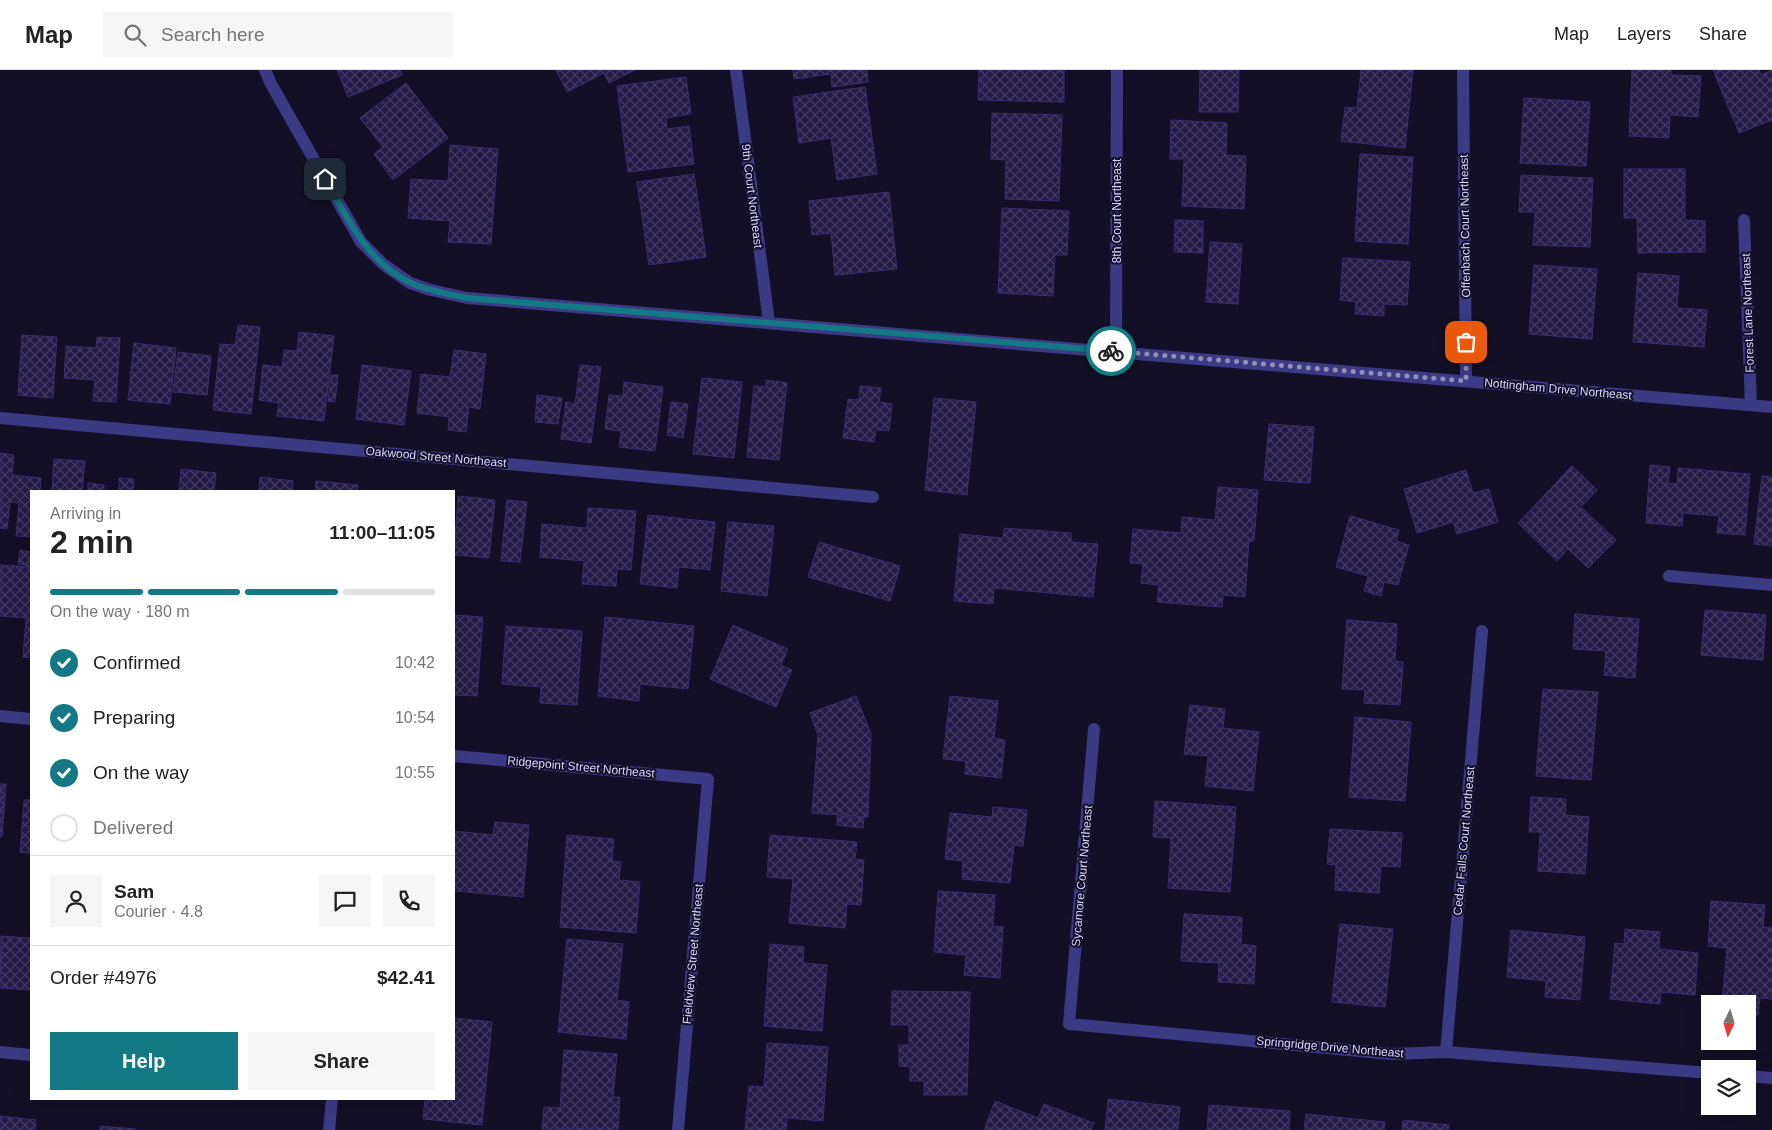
<!DOCTYPE html>
<html lang="en">
<head>
<meta charset="utf-8">
<style>
	body { margin:0; font-family:Arial,sans-serif; background:#f6f6f6; color:#222; height:100vh; display:flex; flex-direction:column; font-size:19px; white-space:nowrap }
	* { box-sizing:border-box; margin:0 }
	p { font-size:16px; color:#767676 }
	.icon { flex:none; width:28px; height:28px; fill:none; stroke:currentColor; stroke-width:2; stroke-linecap:round; stroke-linejoin:round }
	.map { position:relative; flex:1; overflow:hidden }
	.details { position:absolute; left:30px; top:420px; width:425px; height:610px; display:flex; flex-direction:column; background:#fff; border-radius:0px; box-shadow:0 5px 20px #0002 }
	.details>* { flex:none }
	.needle { width:32px; rotate:185deg }
	.controls { position:absolute; left:1701px; top:925px; display:grid; gap:10px }
	.controls a { display:grid; place-items:center; width:55px; height:55px; border-radius:0px; background:#fff; box-shadow:0 5px 20px #0002; font-size:25px }
	.pin { position:absolute; display:grid; place-items:center; width:42px; height:42px; color:#fff; margin:-21px; border-radius:10px; box-shadow:0 2px 8px #0006 }
	.courier { position:absolute; display:grid; place-items:center; width:50px; height:50px; margin:-25px; border:4px solid #137a85; border-radius:50%; background:#fff; color:#222; box-shadow:0 1px 6px #0007 }
	.headline em { font-style:normal; font-weight:700 }
	.headline div { display:flex; flex-direction:column-reverse }
	.headline { display:flex; align-items:center; justify-content:space-between; height:85px; padding:0 20px }
	h1 { font-size:32px; font-weight:700; line-height:38px }
	.bar { display:grid; grid-template-columns:repeat(4,1fr); gap:8px 5px; align-content:center; height:60px; padding:0 20px }
	.bar i { height:6px; border-radius:4px; background:#e0e0e0 }
	.bar .current { background:#137a85 }
	.bar p { grid-column:span 4 }
	.line { display:flex; align-items:center; gap:12px; padding:0 20px; border-top:1px solid #e0e0e0 }
	.line div { flex:1 }
	.round { display:grid; place-items:center; flex:none; width:52px; height:52px; border-radius:0px; background:#f6f6f6 }
	ol { padding:0 20px; list-style:none }
	li { display:flex; align-items:center; gap:15px; height:55px }
	li p { margin-inline-start:auto }
	li .icon { padding:5px; border-radius:50%; background:#137a85; color:#fff; stroke-width:4 }
	li:last-child { color:#767676 }
	li i { width:28px; height:28px; border:2px solid #e0e0e0; border-radius:50% }
	.cta { display:flex; gap:10px; margin-top:auto; padding:10px 20px }
	.cta a { flex:1; height:58px; border-radius:0px; background:#137a85; color:#fff; font-size:20px; font-weight:700; line-height:58px; text-align:center }
	.cta a+a { background:#f6f6f6; color:#222 }
	header { display:flex; align-items:center; gap:30px; box-sizing:border-box; height:70px; padding:0 25px; background:#fff; border-bottom:1px solid #e0e0e0 }
	header strong { font-size:24px }
	nav { display:flex; gap:28px; margin-inline-start:auto; font-size:18px }
	.search { width:350px; height:45px; background:#f6f6f6; display:flex; align-items:center; gap:12px; box-sizing:border-box; padding:0 18px; border-radius:0px; color:#767676; font-size:19px }
	.map>svg:first-child { display:block }
</style>
</head>
<body>
<header>
<strong>Map</strong>
<div class="search"><svg class="icon" aria-label="search" viewBox="0 0 24 24"><circle cx="10" cy="10" r="6"/><path d="M15 15l6 6"/></svg>Search here</div>
<nav><a>Map</a><a>Layers</a><a>Share</a></nav>
</header>
<div class="map">
<svg width="1772" height="1060" viewBox="0 0 1772 1060">
	<defs>
		<pattern id="building-cross-hatch" width="8" height="8" patternUnits="userSpaceOnUse" patternTransform="scale(1.25)"><rect width="8" height="8" fill="#241b47"/><path d="M0 0l8 8M0 8l8-8" fill="none" stroke="#433b63"/></pattern>
	</defs>
	<rect width="100%" height="100%" fill="#130f26"/>
	<g fill="url(#building-cross-hatch)" stroke="#3b2d73">
		<path d="M337,0H400L402,5L348,27Z"/>
		<path d="M556,0H635L609,13L604,3L567,22Z"/>
		<path d="M793,0H867L868,12L832,17L831,4L794,9Z"/>
		<path d="M979,0H1064V32L978,30Z"/>
		<path d="M1200,0H1239L1238,42H1199Z"/>
		<path d="M1361,0H1413L1405,78L1341,71L1345,37L1357,38Z"/>
		<path d="M1632,0H1671V5L1701,6L1698,47L1670,45L1669,68L1629,66Z"/>
		<path d="M1713,0H1759L1761,5L1772,0V50L1739,63Z"/>
		<path d="M686,7L691,44L666,48L667,59L689,56L694,94L628,102L617,16Z"/>
		<path d="M406,13L448,68L393,110L374,84L383,77L360,48Z"/>
		<path d="M865,17L877,104L837,110L831,68L799,73L793,27Z"/>
		<path d="M1524,28L1590,32L1586,96L1520,93Z"/>
		<path d="M992,43L1062,45L1059,131L1005,129L1006,90L991,89Z"/>
		<path d="M1171,50L1227,53L1226,85L1246,86L1244,139L1182,136L1184,89H1170Z"/>
		<path d="M450,75L498,79L491,174L448,172L450,151L408,148L411,109L448,111Z"/>
		<path d="M1360,84L1413,87L1408,174L1355,171Z"/>
		<path d="M1624,99H1685V150L1705,151V182L1638,183L1637,148H1624Z"/>
		<path d="M694,104L706,187L649,195L637,112Z"/>
		<path d="M1521,105L1593,108L1590,177L1533,175L1535,142H1519Z"/>
		<path d="M889,122L897,199L835,205L831,163L812,165L809,131Z"/>
		<path d="M1002,138L1069,141L1067,185H1055L1053,226L998,223Z"/>
		<path d="M1175,150L1203,151V183L1174,182Z"/>
		<path d="M1210,172L1242,174L1238,234L1206,232Z"/>
		<path d="M1343,188L1410,192L1407,235L1384,234V246L1355,244L1356,232L1340,230Z"/>
		<path d="M1534,195L1597,199L1592,269L1529,264Z"/>
		<path d="M1638,203L1679,206L1677,238L1707,240L1704,277L1633,272Z"/>
		<path d="M238,255L260,257L251,344L213,340L220,274L235,275Z"/>
		<path d="M299,262L334,266L324,351L277,346L279,333L259,330L263,295L282,297L284,280L297,281Z"/>
		<path d="M22,265L57,267L53,328L18,325Z"/>
		<path d="M97,267L120,268L116,332L93,331L95,310L64,308L66,276L96,278Z"/>
		<path d="M134,273L176,278L170,334L128,330Z"/>
		<path d="M454,280L486,284L480,339L469,337L466,362L448,360L449,347L417,343L421,304L450,307Z"/>
		<path d="M178,282L211,286L207,325L173,322Z"/>
		<path d="M362,295L411,301L404,355L356,349Z"/>
		<path d="M580,295L601,297L591,373L561,369L566,332L575,334Z"/>
		<path d="M331,305H338L335,332L328,331Z"/>
		<path d="M702,308L742,312L734,388L693,384Z"/>
		<path d="M766,310L787,313L779,390L747,387L754,316L766,317Z"/>
		<path d="M624,312L663,317L655,381L619,377L621,361L605,359L609,325L623,326Z"/>
		<path d="M860,316L881,318L879,332L892,334L889,361L876,360L874,372L843,368L848,329L859,330Z"/>
		<path d="M537,325L562,328L558,354L535,352Z"/>
		<path d="M934,328L976,332L967,425L925,420Z"/>
		<path d="M671,332L688,334L683,368L667,365Z"/>
		<path d="M1269,354L1314,357L1310,413L1264,410Z"/>
		<path d="M0,383L14,385L12,405L41,408L40,421H31V467L16,466L19,433L10,432L7,459L0,458Z"/>
		<path d="M54,389L85,391L82,421H52Z"/>
		<path d="M1650,395L1670,397L1668,413L1677,414L1678,398L1750,404L1745,465L1717,463L1719,446L1683,443L1682,456L1646,453Z"/>
		<path d="M1572,396L1597,420L1581,437L1616,470L1588,498L1568,479L1557,491L1518,453Z"/>
		<path d="M181,399L216,403L214,421H179Z"/>
		<path d="M1466,400L1473,423L1489,419L1498,452L1457,464L1453,452L1417,463L1404,419Z"/>
		<path d="M1762,406L1772,407V476L1754,474Z"/>
		<path d="M260,407L293,411L292,421H259Z"/>
		<path d="M119,408L134,409L133,421H119Z"/>
		<path d="M316,411L358,415L357,421H315Z"/>
		<path d="M88,413L104,415V421H88Z"/>
		<path d="M1218,417L1258,420L1254,471H1249L1245,527L1223,525L1222,537L1157,532L1159,515L1141,513L1143,494L1130,493L1133,459L1181,463L1182,447L1215,450Z"/>
		<path d="M458,426L495,430L489,488L454,485Z"/>
		<path d="M507,430L527,432L520,492L501,491Z"/>
		<path d="M588,438L636,441L631,500L617,499L616,516L582,514L584,491L540,487L542,454L587,458Z"/>
		<path d="M648,445L715,452L710,500L679,497L677,518L640,514Z"/>
		<path d="M1350,446L1399,460L1396,471L1409,475L1398,515L1384,512L1381,526L1364,521L1368,506L1336,497Z"/>
		<path d="M728,452L774,456L767,526L721,521Z"/>
		<path d="M1004,458L1071,463V472L1098,474L1093,527L994,518L993,534L954,531L960,464L1003,468Z"/>
		<path d="M819,472L900,496L890,531L808,507Z"/>
		<path d="M20,480L31,482V496L18,494Z"/>
		<path d="M0,495L31,497V588L23,587L26,548L0,546Z"/>
		<path d="M1705,540L1766,545L1763,590L1701,585Z"/>
		<path d="M1575,544L1639,549L1635,608L1604,605L1606,581L1573,579Z"/>
		<path d="M454,545L483,547L477,626L454,625Z"/>
		<path d="M605,547L694,556L688,619L640,614L639,631L598,626Z"/>
		<path d="M1347,550L1397,554L1395,591L1403,592L1400,635L1364,633L1365,620L1342,619Z"/>
		<path d="M733,555L788,579L781,595L792,600L776,637L710,609Z"/>
		<path d="M506,556L582,561L577,635L540,633L541,617L502,614Z"/>
		<path d="M1543,619L1598,622L1591,710L1536,706Z"/>
		<path d="M856,626L871,664L868,747L812,743L818,665L810,643Z"/>
		<path d="M950,626L998,631L994,668L1005,670L1001,708L965,704L966,691L943,689Z"/>
		<path d="M1190,635L1225,639L1223,658L1259,662L1253,721L1205,716L1208,686L1184,684Z"/>
		<path d="M1355,647L1411,652L1405,731L1349,727Z"/>
		<path d="M0,714H6L2,767H0Z"/>
		<path d="M1531,727L1566,729L1565,745L1589,747L1585,804L1538,801L1540,762H1529Z"/>
		<path d="M24,730H31V783L20,782Z"/>
		<path d="M1155,731L1236,737L1230,822L1168,818L1171,768L1153,767Z"/>
		<path d="M993,737L1027,740L1023,776L1014,775L1010,813L962,809L963,791L945,789L950,743L992,747Z"/>
		<path d="M837,746L864,748L863,758L837,755Z"/>
		<path d="M495,752L529,755L523,827L454,821V761L493,765Z"/>
		<path d="M1330,759L1402,763L1400,797L1381,796L1379,823L1335,820L1336,795L1327,794Z"/>
		<path d="M567,765L614,769L612,791L621,792L619,810L640,812L636,863L560,857Z"/>
		<path d="M770,765L857,772L855,789L864,790L861,835L847,834L845,858L789,853L793,809L767,807Z"/>
		<path d="M938,821L995,825L993,856L1003,857L1000,908L964,905L966,885L934,882Z"/>
		<path d="M1711,831L1765,835L1763,857L1772,858V929L1760,928L1758,945L1748,944V934H1722L1727,878L1708,876Z"/>
		<path d="M1184,844L1242,847L1241,874L1256,876L1254,914L1218,912L1219,893L1181,891Z"/>
		<path d="M1340,854L1393,859L1385,937L1332,932Z"/>
		<path d="M1625,859L1660,862L1659,879L1698,883L1695,925L1661,922L1660,934L1610,929L1615,873L1624,874Z"/>
		<path d="M1511,860L1585,867L1580,930L1545,927L1546,911L1507,907Z"/>
		<path d="M1,866L31,868V920L0,918Z"/>
		<path d="M567,869L623,874L617,930L629,932L626,969L558,962Z"/>
		<path d="M770,874L804,877L803,893L827,895L822,961L764,956Z"/>
		<path d="M892,921L970,922L967,1025H924V1011H910V997L899,996V975H909V955H891Z"/>
		<path d="M454,948L492,952L482,1055L423,1049L425,1029H454Z"/>
		<path d="M767,973L828,977L823,1051L787,1048L786,1060H745L749,1016L764,1017Z"/>
		<path d="M564,980L617,984L613,1027H620L618,1060L542,1059L544,1037L560,1038Z"/>
		<path d="M1108,1029L1180,1037L1178,1060H1105Z"/>
		<path d="M995,1031L1038,1048L1044,1034L1094,1053L1091,1060H984Z"/>
		<path d="M1209,1035L1290,1041L1289,1060H1207Z"/>
		<path d="M1306,1044L1385,1052L1384,1060H1304Z"/>
		<path d="M0,1046L36,1050L35,1060H0Z"/>
		<path d="M1403,1050L1449,1055L1448,1060H1402Z"/>
		<path d="M100,1056L135,1059V1060H100Z"/>
	</g>
	<g fill="none" stroke-linecap="round" stroke-linejoin="round">
		<g stroke="#3d3a85" stroke-width="12">
			<path d="M265,0L271,14L361,172L383,194L410,213L431,220L467,228L1772,337"/>
			<path d="M736,0L769,252"/>
			<path d="M1463,0L1466,311"/>
			<path d="M1744,150L1751,335"/>
			<path d="M1116,282L1117,0"/>
			<path d="M0,348L873,427"/>
			<path d="M1669,506L1772,515"/>
			<path d="M0,646L31,649"/>
			<path d="M1094,659L1069,954L1391,984L1446,982L1710,1003"/>
			<path d="M454,686L708,709L678,1060"/>
			<path d="M0,982L31,985"/>
			<path d="M1446,982L1482,561"/>
			<path d="M1748,1006L1772,1008"/>
			<path d="M329,1060L332,1029"/>
		</g>
	</g>
	<g fill="none" stroke-linecap="round" stroke-linejoin="round">
		<path stroke="#948fb3" stroke-width="5" stroke-dasharray="0 9" d="M1111,281L1466,311V272"/>
		<path stroke="#137a85" stroke-width="6" d="M325,109C347,148 368,193 411,213C429,221 448,224 467,228L1111,281"/>
	</g>
	<g text-anchor="middle" dominant-baseline="central" stroke-width="4" stroke-linejoin="round" paint-order="stroke">
		<g font-size="12" fill="#d9d4ff" stroke="#130f26">
			<text transform="translate(752 126) rotate(83)">9th Court Northeast</text>
			<text transform="translate(1117 141) rotate(-90)">8th Court Northeast</text>
			<text transform="translate(1465 156) rotate(-91)">Offenbach Court Northeast</text>
			<text transform="translate(1748 243) rotate(-92)">Forest Lane Northeast</text>
			<text transform="translate(1558 319) rotate(5)">Nottingham Drive Northeast</text>
			<text transform="translate(436 387) rotate(5)">Oakwood Street Northeast</text>
			<text transform="translate(581 697) rotate(5)">Ridgepoint Street Northeast</text>
			<text transform="translate(1464 771) rotate(-85)">Cedar Falls Court Northeast</text>
			<text transform="translate(1082 806) rotate(-85)">Sycamore Court Northeast</text>
			<text transform="translate(693 884) rotate(-85)">Fieldview Street Northeast</text>
			<text transform="translate(1330 977) rotate(5)">Springridge Drive Northeast</text>
		</g>
	</g>
</svg>
<div class="controls">
<a><svg class="needle" viewBox="-14 -14 28 28"><path d="M0-13l5 13h-10z" fill="#e53935"/><path d="M0 13l5-13h-10z" fill="#767676"/></svg></a>
<a><svg class="icon" aria-label="layers" viewBox="0 0 24 24"><path d="M12 4l9 5-9 5-9-5zM3 14l9 5 9-5"/></svg></a>
</div>
<div class="pin" style="left:1466px;top:272px;background:#ea580c"><svg class="icon" aria-label="bag" viewBox="0 0 24 24"><path d="M5 8h14l-1 12H6zM9 8a3 3 0 0 1 6 0"/></svg></div>
<div class="pin" style="left:325px;top:109px;background:#1f2937"><svg class="icon" aria-label="home" viewBox="0 0 24 24"><path d="M3 11l9-7 9 7M6 9v11h12V9"/></svg></div>
<div class="courier" style="left:1111px;top:281px"><svg class="icon" aria-label="bike" viewBox="0 0 24 24"><circle cx="6" cy="16" r="4"/><circle cx="18" cy="16" r="4"/><path d="M6 16l4-8h5l3 8M10 8l3 8H6M13 5h3"/></svg></div>
<section class="details">
<div class="headline"><div><h1>2 min</h1><p>Arriving in</p></div><em>11:00–11:05</em></div>
<div class="bar"><i class="current"></i><i class="current"></i><i class="current"></i><i></i><p>On the way · 180 m</p></div>
<ol>
<li><svg class="icon" aria-label="check" viewBox="0 0 24 24"><path d="M5 12l5 5 9-10"/></svg>Confirmed<p>10:42</p></li>
<li><svg class="icon" aria-label="check" viewBox="0 0 24 24"><path d="M5 12l5 5 9-10"/></svg>Preparing<p>10:54</p></li>
<li><svg class="icon" aria-label="check" viewBox="0 0 24 24"><path d="M5 12l5 5 9-10"/></svg>On the way<p>10:55</p></li>
<li><i></i>Delivered</li>
</ol>
<div class="line" style="height:90px"><a class="round"><svg class="icon" aria-label="person" viewBox="0 0 24 24"><circle cx="12" cy="8" r="4"/><path d="M4 21q1-7 8-7t8 7"/></svg></a><div><b>Sam</b><p>Courier · 4.8</p></div><a class="round"><svg class="icon" aria-label="chat" viewBox="0 0 24 24"><path d="M4 5h16v11H9l-5 4z"/></svg></a><a class="round"><svg class="icon" aria-label="phone" viewBox="0 0 24 24"><path d="M5 4h4l2 5-3 2q2 4 5 5l2-3 5 2v4C11 20 4 13 5 4z"/></svg></a></div>
<div class="line" style="height:65px"><div>Order #4976</div><b>$42.41</b></div>
<div class="cta"><a>Help</a><a>Share</a></div>
</section>
</div>
</body>
</html>
